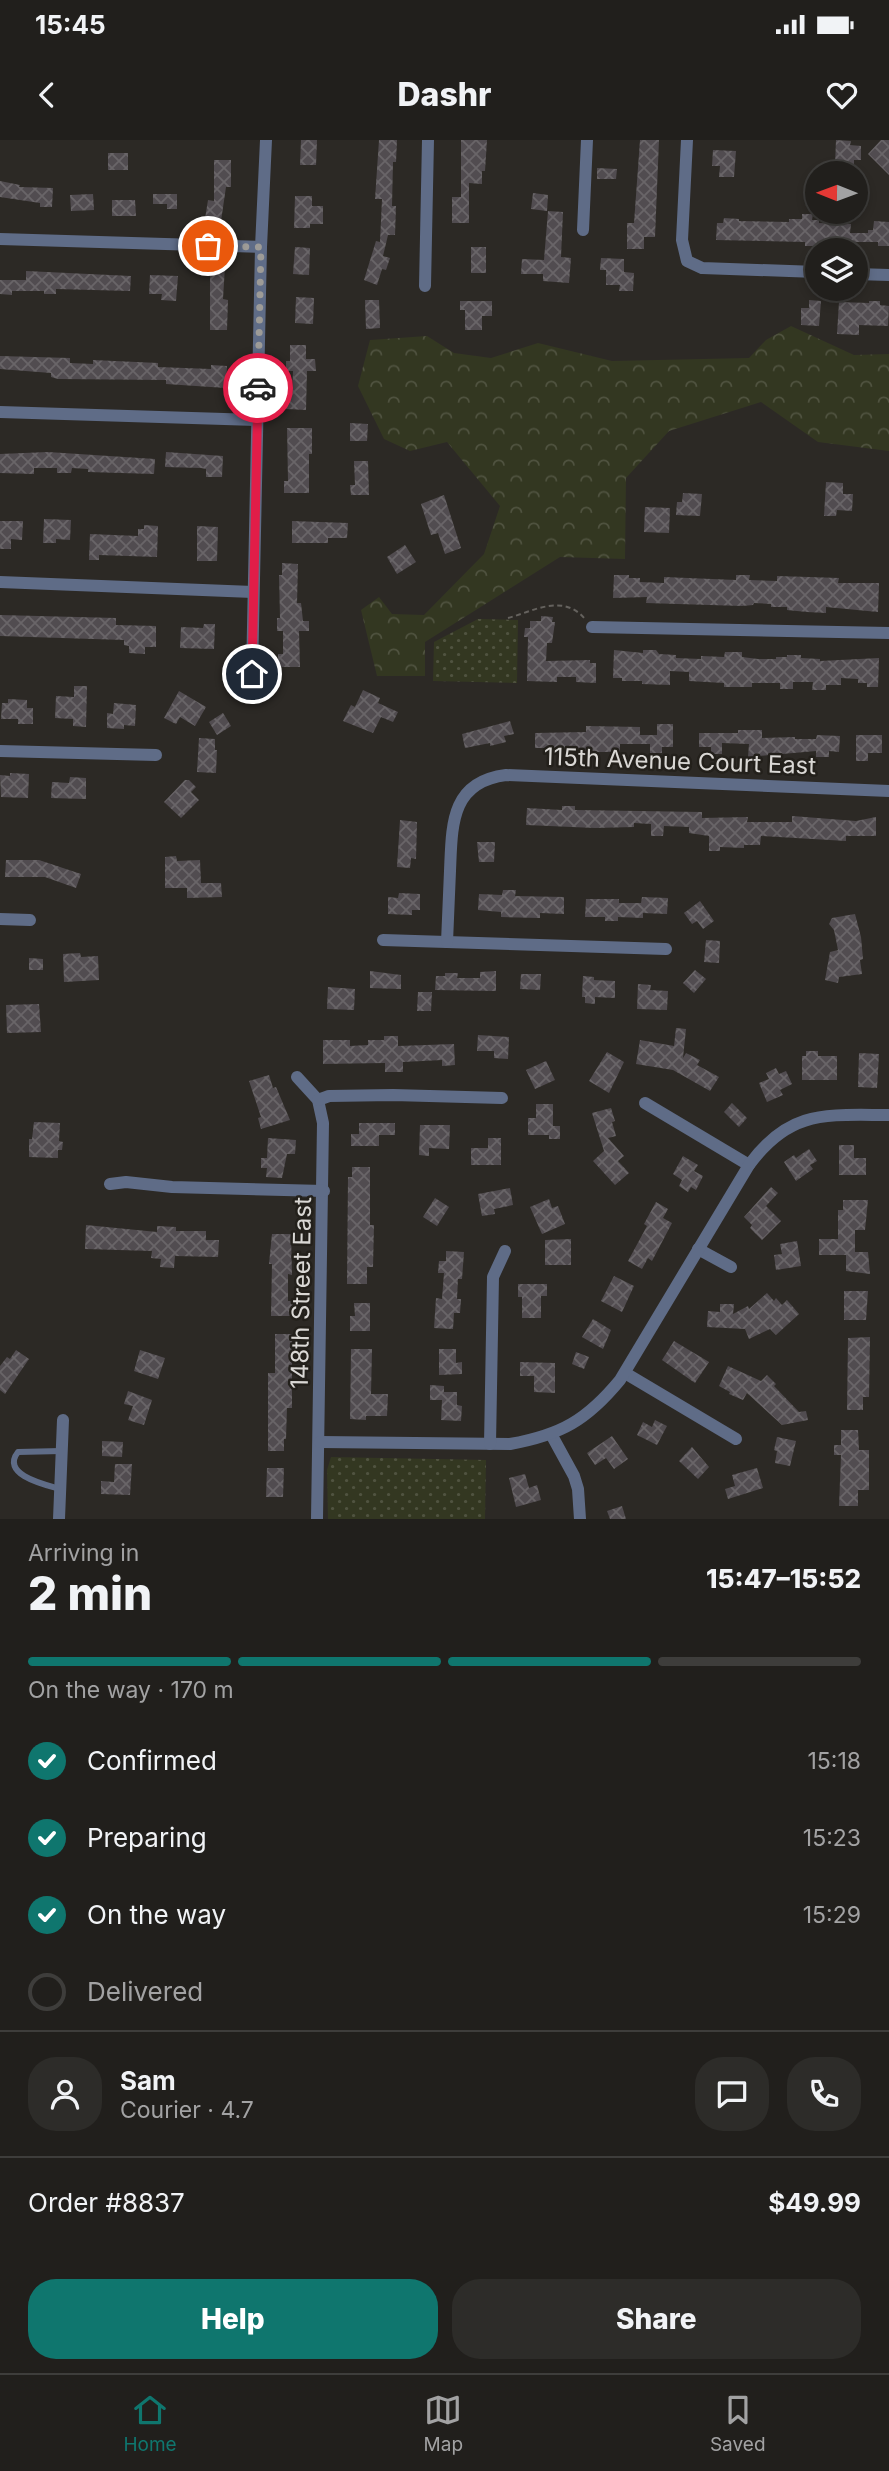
<!DOCTYPE html>
<html lang="en">
<head>
<meta charset="utf-8">
<style>
	body { margin:0; font-family:Inter,sans-serif; background:#2d2c29; color:#f1f3f6; height:100vh; display:flex; flex-direction:column; font-size:26px; white-space:nowrap }
	* { box-sizing:border-box; margin:0 }
	p { font-size:23px; color:#a2a2a3 }
	.icon { flex:none; width:38px; height:38px; fill:none; stroke:currentColor; stroke-width:2; stroke-linecap:round; stroke-linejoin:round }
	.map { position:relative; height:1379px; overflow:hidden }
	.sheet { display:flex; flex-direction:column; background:#211f1c; flex:1 }
	.sheet>* { flex:none }
	.needle { width:46px; rotate:271deg }
	.buttons { position:absolute; left:805px; top:21px; display:grid; gap:14px }
	.buttons a { display:grid; place-items:center; width:63px; height:63px; border-radius:50%; background:#211f1c; box-shadow:0 4px 10px #0003,0 0 0 2px #3e3d3b; font-size:35px }
	.pin { position:absolute; display:grid; place-items:center; width:60px; height:60px; color:#fff; margin:-30px; border:4px solid #fff; border-radius:50%; box-shadow:0 2px 7px #0007 }
	.courier { position:absolute; display:grid; place-items:center; width:70px; height:70px; margin:-35px; border:5px solid #e11d48; border-radius:50%; background:#fff; color:#222; box-shadow:0 2px 9px #0007 }
	.overview em { font-style:normal; font-weight:800 }
	.overview div { display:flex; flex-direction:column-reverse }
	.overview { display:flex; align-items:center; justify-content:space-between; height:119px; padding:0 28px }
	h1 { font-size:46px; font-weight:800; line-height:52px }
	.bar { display:grid; grid-template-columns:repeat(4,1fr); gap:10px 7px; align-content:center; height:84px; padding:0 28px }
	.bar i { height:9px; border-radius:5px; background:#3e3d3b }
	.bar .on { background:#0f766e }
	.bar p { grid-column:span 4 }
	.line { display:flex; align-items:center; gap:18px; padding:0 28px; border-top:2px solid #3e3d3b }
	.line div { flex:1 }
	.round { display:grid; place-items:center; flex:none; width:74px; height:74px; border-radius:28px; background:#2d2c29 }
	ol { padding:0 28px; list-style:none }
	li { display:flex; align-items:center; gap:21px; height:77px }
	li p { margin-inline-start:auto }
	li .icon { padding:7px; border-radius:50%; background:#0f766e; color:#fff; stroke-width:4 }
	li:last-child { color:#a2a2a3 }
	li i { width:38px; height:38px; border:4px solid #3e3d3b; border-radius:50% }
	.button { display:flex; gap:14px; margin-top:auto; padding:14px 28px }
	.button a { flex:1; height:80px; border-radius:28px; background:#0f766e; color:#fff; font-size:28px; font-weight:800; line-height:80px; text-align:center }
	.button a+a { background:#2d2c29; color:#f1f3f6 }
	.status { display:flex; justify-content:space-between; align-items:center; height:49px; padding:0 35px; background:#211f1c; direction:ltr }
	.status svg { height:19px; fill:currentColor }
	header { display:flex; justify-content:space-between; align-items:center; height:91px; padding:0 28px; background:#211f1c; font-size:32px; font-weight:800 }
	.tab-bar { display:flex; justify-content:space-around; align-items:center; height:98px; border-top:2px solid #3e3d3b; background:#211f1c; font-size:19px; color:#a2a2a3 }
	.tab-bar a { display:grid; justify-items:center; gap:4px }
	.tab-bar .on { color:#0f766e }
	.map>svg:first-child { display:block }
</style>
</head>
<body>
<div class="status"><b>15:45</b><svg viewBox="0 0 49 12"><path d="M0 12V9h3v3zM5 12V6h3v6zM10 12V3h3v9zM15 12V0h3v12zM26 1h20v11H26zM47 4h2v5h-2z"/></svg></div>
<header><svg class="icon" aria-label="back" viewBox="0 0 24 24"><path d="M15 5l-7 7 7 7"/></svg>Dashr<svg class="icon" aria-label="heart" viewBox="0 0 24 24"><path d="M12 20l-8-8c-3-5 5-10 8-4 3-6 11-1 8 4z"/></svg></header>
<div class="map">
<svg width="889" height="1379" viewBox="0 0 889 1379">
	<defs>
		<pattern id="grass-dots" width="8" height="8" patternUnits="userSpaceOnUse" patternTransform="scale(1.75)"><rect width="8" height="8" fill="#333721"/><path d="M2 2h.1M6 6h.1" fill="none" stroke="#505340" stroke-width="1.8" stroke-linecap="round"/></pattern>
		<pattern id="forest-crowns" width="20" height="18" patternUnits="userSpaceOnUse" patternTransform="scale(1.75)"><rect width="20" height="18" fill="#333721"/><path d="M2 6a3 3 0 1 1 6 0M12 15a3 3 0 1 1 6 0" fill="none" stroke="#505340"/></pattern>
		<pattern id="building-cross-hatch" width="8" height="8" patternUnits="userSpaceOnUse" patternTransform="scale(1.75)"><rect width="8" height="8" fill="#514c50"/><path d="M0 0l8 8M0 8l8-8" fill="none" stroke="#696568"/></pattern>
	</defs>
	<rect width="100%" height="100%" fill="#2c2925"/>
	<g fill="url(#grass-dots)">
		<path d="M478,479L518,480L517,543L433,541L434,502Z"/>
		<path d="M331,1317L486,1320L485,1379H328L327,1330Z"/>
	</g>
	<path fill="url(#forest-crowns)" d="M791,186L854,215L889,214V311L818,302L761,262L669,291L626,338L625,419L560,417L425,502V536H377L361,470L379,457L392,474L424,475L484,414L500,366L447,302L410,311L384,299L358,246L370,200L427,196L454,213L491,218L538,203L612,221L749,218L766,200Z"/>
	<g fill="url(#building-cross-hatch)">
		<path d="M301,0H317L316,25H300Z"/>
		<path d="M379,0H397L396,22H393L392,66H396L395,95H388L383,116L390,118L386,130L382,129L377,145L364,140L376,101L380,102L382,59H375Z"/>
		<path d="M461,0H487L485,31H482V44L469,43V83H452V57H461Z"/>
		<path d="M640,0H659L655,97H644V109H627V83H634Z"/>
		<path d="M836,0L851,1L850,5L861,6V20H854V26L835,25Z"/>
		<path d="M881,0H889V35L868,14Z"/>
		<path d="M713,10L736,11L734,37H719L720,26H712Z"/>
		<rect x="108" y="13" width="20" height="17"/>
		<path d="M214,20H231V47H226L220,88L204,85L208,60L214,61Z"/>
		<path d="M597,28L617,29L616,39H597Z"/>
		<path d="M0,41L20,45L19,47L53,48L52,67H40V63L0,57Z"/>
		<path d="M533,53L548,55L547,71L531,69Z"/>
		<path d="M93,54L94,70L71,71L70,55Z"/>
		<path d="M153,54H177V69H167V64H153Z"/>
		<path d="M295,56H312V66H323V84H310V88H294Z"/>
		<path d="M112,60H135L136,76H112Z"/>
		<path d="M548,71L563,72L561,117L571,118L569,143L543,141V134H521L522,119L544,120Z"/>
		<path d="M802,74H813L812,80H819V83L851,84L850,93H868V90H873L874,81L889,82V106H878V102H856V107L818,106H805V102L716,100L717,83H723L724,78L739,79V81L789,82V79H802Z"/>
		<path d="M295,107L310,108L309,135L293,134Z"/>
		<rect x="471" y="107" width="15" height="26"/>
		<path d="M601,118L624,119V132L634,133L633,151H619L620,145H606V130H600Z"/>
		<path d="M210,125L225,126L223,159L228,160L227,190H210Z"/>
		<path d="M26,131L131,136L130,151L56,149V154H44V151H12V155L0,154V140H26Z"/>
		<path d="M150,135L178,136L176,161L161,160L162,154H149Z"/>
		<path d="M296,157L314,158L313,184L295,183Z"/>
		<path d="M365,160H379L380,188L366,189Z"/>
		<path d="M809,160L821,161L819,186L801,185V168H809Z"/>
		<path d="M460,161H492V176H482V190H465V170H460Z"/>
		<path d="M869,161H880V165L889,166L888,186L859,185V195L837,194L839,162L869,163Z"/>
		<path d="M290,205H306V219H315L316,231H307L306,270L286,269V265L283,264V254H292L293,231H286V221H290Z"/>
		<path d="M0,216L70,218V223L93,224V220L158,223V227L211,229V225L227,226L226,248L166,244V240L58,239L51,237V233L0,229Z"/>
		<path d="M350,283L368,284L367,301H350Z"/>
		<path d="M287,288H312V314H309V353H284V341H288Z"/>
		<path d="M48,312L155,319L154,334L88,332V329L72,328L71,333H57V328H34V334L0,333V314Z"/>
		<path d="M166,312L223,316L222,337H206V329L201,328L165,327Z"/>
		<path d="M354,321H368L369,355H351L350,345H355Z"/>
		<path d="M826,342L843,343V354H853L852,371L837,370L836,376H824Z"/>
		<path d="M683,353L702,354L700,376L676,375L677,362H682Z"/>
		<path d="M444,355L461,408L445,414L438,393L431,395L421,364Z"/>
		<path d="M645,367L670,368L669,393L644,392Z"/>
		<path d="M44,379L71,380L70,400L56,399V403H43Z"/>
		<path d="M0,381H23L22,400L11,399V409H0Z"/>
		<path d="M292,381L348,383L347,398H328V403H292Z"/>
		<path d="M144,385L158,386L157,417L99,415V420H89L90,394L138,396V389H144Z"/>
		<path d="M197,386L218,387L217,421H197Z"/>
		<path d="M405,405L416,422L397,434L387,417Z"/>
		<path d="M282,423L298,424L297,463H301L303,481H309V491H299L300,527H278V514H283V491H277V478H280L279,435H282Z"/>
		<path d="M614,435H629V438H640V442L664,443V437L736,440V435H750L749,440L777,441V436L809,437L839,438L838,443H879L878,472L826,467V473L807,472L787,470V467H771V464L754,463L753,465L742,466L646,463L647,457L613,458Z"/>
		<path d="M0,475L116,478V485L156,486V507H145V514L129,513V506L124,505V500L0,496Z"/>
		<path d="M541,476L553,477L552,482H555L552,503H547L546,521L590,520V523H596V543L576,542V537H557V542L527,541L528,497H524L525,488H530V481H541Z"/>
		<path d="M204,484H215L214,509L180,508L181,487L203,488Z"/>
		<path d="M614,510L643,513V510H656L659,514L676,515V518L701,519V516L724,517L725,512H742V517L758,519H776V517H787V515H801V518L820,519V521L879,518L878,547H867V543H858V539L841,538V545H826V550H812L813,542H793V549H780V543H752V547H724V543L689,541V532L670,531V545L642,544V541H622V538H613Z"/>
		<path d="M74,546H87L86,587L73,586V579L55,578L56,556L74,557Z"/>
		<path d="M363,550L380,558L378,563L398,572L393,582L381,577L373,593L343,581L351,565L355,567Z"/>
		<path d="M179,551L206,567L195,586L180,577L176,584L164,578Z"/>
		<path d="M8,559L27,560V568H33V584H18V579H1L2,563H8Z"/>
		<path d="M114,563L136,565L135,586L124,585V589L107,588V573L113,574Z"/>
		<path d="M223,573L231,586L217,595L209,582Z"/>
		<path d="M510,581L514,594L504,596L506,602L490,606V603L465,608L462,594Z"/>
		<path d="M657,584H673V607H662V613H650V604H620V612H564V608H535V593L586,592V586L640,587V595H657Z"/>
		<path d="M738,590H762V598L795,597V599H816L817,595L840,596L839,612L829,611V617H816V611L748,617L749,604L722,603V614H711V607H699V593H738Z"/>
		<path d="M856,595H882V613H868V621H856Z"/>
		<path d="M199,598L215,599V610H217L216,633L197,632Z"/>
		<path d="M10,633L29,634L28,658L1,657L0,635L10,636Z"/>
		<path d="M70,637L86,638V659L51,658L52,642L69,643Z"/>
		<path d="M185,640H189L196,647L191,652L199,660L181,678L164,662Z"/>
		<path d="M562,666H575V670L702,672V678L748,677L747,682H792V676L856,681L876,677V696H846V701L761,696L760,705H744V708L720,707V711H709V696L689,693V687L664,686L663,696H651V684L634,683V687L595,688L526,685L527,668L562,670Z"/>
		<path d="M400,680L417,682L416,719L411,718L410,728L397,727Z"/>
		<path d="M477,702H495L494,722H479Z"/>
		<path d="M176,716L177,721L200,720L201,743H221L222,757L187,758V748H165V717Z"/>
		<path d="M6,720H39L81,734L76,748L45,737H5Z"/>
		<path d="M503,750H516L515,756L564,757V774L540,773V778L501,777V772L478,770L479,754L502,755Z"/>
		<path d="M399,753L420,754V770H412V775L388,774V757L398,758Z"/>
		<path d="M642,757L668,758L667,774L643,773V778L618,777V781H605V777H585L586,759H619V763H641Z"/>
		<path d="M700,761L714,781L703,789L697,781L692,784L684,773Z"/>
		<path d="M855,774L861,797L863,819L860,820L862,834L839,837L838,843L825,840L830,812L838,810L834,790L829,784L832,778Z"/>
		<path d="M706,800L720,801L719,823L704,822Z"/>
		<path d="M80,813L81,817L98,816L99,840L64,842L63,814Z"/>
		<path d="M29,818L43,819V830H29Z"/>
		<path d="M695,830L706,839L694,853L683,843Z"/>
		<path d="M370,831L401,835V849L370,848Z"/>
		<path d="M496,831V851L435,850L436,836H445V833H458L457,838H480V832Z"/>
		<path d="M521,834H541L540,850L520,849Z"/>
		<path d="M583,836L594,837V840L615,841V858L595,857V864L585,863V857H582Z"/>
		<path d="M638,844L651,845L650,850L668,851L667,870L637,869Z"/>
		<path d="M328,847L355,849L354,870L327,869Z"/>
		<path d="M418,852H432L431,871H417Z"/>
		<path d="M39,864L41,892L7,893L6,865Z"/>
		<path d="M676,888L686,889L683,918L686,913L700,920L697,925L719,937L710,951L673,930L636,924L640,900L674,906Z"/>
		<path d="M478,895L509,897L508,919L494,918V911H477Z"/>
		<path d="M384,896H398V906L454,904L455,925L442,926V920L403,922V932H385V923L323,924V900H350V906L368,905V900H384Z"/>
		<path d="M806,911H818V916H837V940H802V916H806Z"/>
		<path d="M607,912L624,922L609,953L589,941Z"/>
		<path d="M859,913L879,914L877,948L858,947Z"/>
		<path d="M546,921L555,940L535,949L526,930Z"/>
		<path d="M776,928L779,934L786,931L792,944L780,950L783,955L767,962L759,943L769,939L766,933Z"/>
		<path d="M269,935L273,948L276,947L290,980L261,989L258,978L261,977L249,941Z"/>
		<path d="M732,963L747,978L739,987L724,972Z"/>
		<path d="M536,964H553V986H560V999H549V995H528V978H536Z"/>
		<path d="M611,968L615,981L612,982L616,996L608,998L624,1016L618,1021L629,1033L615,1045L593,1021L604,1011L592,973Z"/>
		<path d="M34,982L60,983L59,1001L63,1002L62,1010H58V1018L29,1017V999H32Z"/>
		<path d="M359,983H395V995H379V1006H351V994H359Z"/>
		<path d="M420,985H450L449,1009L429,1008V1016L419,1015Z"/>
		<path d="M268,998L296,1000L295,1014H287L282,1038L266,1037L267,1028H261V1018H267Z"/>
		<path d="M488,998H501V1025H471V1008H488Z"/>
		<path d="M839,1005H854V1018H866V1035H839Z"/>
		<path d="M809,1009L817,1021L810,1025L813,1029L796,1041L784,1022L794,1015L796,1018Z"/>
		<path d="M683,1016L698,1025L694,1031L703,1036L696,1050L691,1047L688,1052L679,1046L682,1040L673,1034Z"/>
		<path d="M352,1027H370V1085H374L373,1127H367V1144H347L348,1037H352Z"/>
		<path d="M771,1047L778,1053L766,1066L781,1081L762,1100L750,1088L752,1085L744,1077Z"/>
		<path d="M510,1048L513,1065L494,1069L495,1074L482,1076L478,1054Z"/>
		<path d="M435,1058L449,1067L437,1086L423,1077Z"/>
		<path d="M549,1059L552,1068L558,1066L565,1084L542,1094L530,1067Z"/>
		<path d="M843,1060H868L865,1090H855V1112H868L870,1134L846,1131V1115H819V1099H838V1070H843Z"/>
		<path d="M656,1062L668,1069L663,1078L672,1083L652,1121L648,1118L642,1129L628,1121L647,1086L644,1084Z"/>
		<path d="M86,1085L157,1092V1086L176,1087V1091H206V1100H219L218,1117L175,1116L174,1128L160,1127L161,1119L151,1118L152,1111L85,1109Z"/>
		<path d="M272,1094H291L292,1135L288,1134V1161H293V1176H271L272,1124H269Z"/>
		<path d="M571,1099V1125H545V1100Z"/>
		<path d="M797,1101L801,1126L776,1130L774,1115L782,1114L780,1104Z"/>
		<path d="M446,1111L464,1112L462,1139H458L457,1159H461L460,1173H454L453,1189L434,1188L436,1158L442,1159L444,1133H438L439,1121H446Z"/>
		<path d="M614,1136L634,1146L622,1172L601,1161Z"/>
		<path d="M518,1144H547V1156H541V1178H522V1157H518Z"/>
		<path d="M844,1151H868L866,1180H844Z"/>
		<path d="M767,1153L774,1161L776,1158L782,1165L787,1160L799,1174L776,1195L770,1189L749,1199L745,1189L707,1187L708,1171L720,1172V1164H734L733,1174L748,1166L749,1169Z"/>
		<path d="M354,1163H370V1191H350V1176H355Z"/>
		<path d="M593,1179L611,1190L603,1209L582,1197Z"/>
		<path d="M275,1194H292V1268H287L286,1299H284V1311H268V1233H275Z"/>
		<path d="M870,1197L869,1257H863V1270H847L848,1198Z"/>
		<path d="M674,1201L709,1222L695,1243L662,1220Z"/>
		<path d="M351,1209H372L371,1254H388L387,1276H366V1280L350,1279Z"/>
		<path d="M439,1209H456V1223L462,1222V1234L439,1235Z"/>
		<path d="M16,1210L29,1219L5,1254L0,1250V1226L7,1217L10,1219Z"/>
		<path d="M140,1210L165,1218L158,1239L134,1231Z"/>
		<path d="M576,1212L589,1217L584,1229L572,1224Z"/>
		<path d="M520,1222L555,1223V1253L534,1252V1236H520Z"/>
		<path d="M728,1226L761,1241L767,1235L776,1244L774,1246L799,1272L806,1271L808,1280L782,1285L747,1253L743,1260L729,1254L730,1252L719,1246Z"/>
		<path d="M430,1245L444,1246V1252H457V1265L462,1266L461,1281L441,1280L442,1260H430Z"/>
		<path d="M128,1251L152,1260L144,1285L128,1280L133,1266L124,1264Z"/>
		<path d="M655,1280L667,1286L657,1305L637,1295L643,1282L652,1287Z"/>
		<path d="M841,1290H858L859,1310H869V1350H858V1366H839L841,1315H834V1305H841Z"/>
		<path d="M612,1296L628,1319L614,1329L606,1318L595,1325L587,1313Z"/>
		<path d="M777,1297L796,1301L790,1326L775,1323L777,1311L774,1310Z"/>
		<path d="M102,1301L123,1302L122,1317L102,1316Z"/>
		<path d="M692,1307L709,1327L698,1339L679,1321Z"/>
		<path d="M115,1324H132L130,1355L101,1354V1341L114,1342Z"/>
		<path d="M267,1328H284L283,1357H266Z"/>
		<path d="M757,1328L763,1348L728,1359L725,1349L735,1346L732,1335Z"/>
		<path d="M525,1334L529,1348L537,1345L541,1360L516,1367L509,1338Z"/>
		<path d="M622,1366L626,1379H610L607,1371Z"/>
	</g>
	<g fill="none" stroke-linecap="round" stroke-linejoin="round">
		<path stroke="#65625e" stroke-width="2" stroke-dasharray="5 3.5" stroke-linecap="butt" d="M508,478C534,471 563,453 585,479"/>
		<path stroke="#5f6c87" stroke-width="6" d="M60,1349C46,1345 0,1335 18,1312L61,1311"/>
		<g stroke="#5f6c87" stroke-width="12">
			<path d="M687,0L682,100L687,121L702,128L817,132"/>
			<path d="M583,90L587,0"/>
			<path d="M0,99L261,107"/>
			<path d="M856,134L889,135"/>
			<path d="M425,146L428,0"/>
			<path d="M0,272L257,280"/>
			<path d="M0,442L253,452"/>
			<path d="M592,487L889,493"/>
			<path d="M252,534L261,107L266,0"/>
			<path d="M0,611L156,615"/>
			<path d="M0,779L30,780"/>
			<path d="M383,800L666,809"/>
			<path d="M447,802C448,778 449,755 450,731C452,686 450,642 506,635L889,651"/>
			<path d="M297,937L318,960L323,983L317,1379"/>
			<path d="M318,960L329,956L393,955L502,958"/>
			<path d="M645,963L749,1025"/>
			<path d="M110,1044L126,1042L172,1047L324,1051"/>
			<path d="M698,1109L731,1127"/>
			<path d="M625,1233L736,1299"/>
			<path d="M551,1294L574,1336L578,1349L580,1379"/>
			<path d="M320,1302L510,1304C561,1295 587,1280 620,1240L749,1025C790,969 826,975 889,975"/>
			<path d="M490,1304L493,1137L505,1111"/>
			<path d="M59,1379L63,1280"/>
		</g>
	</g>
	<g fill="none" stroke-linecap="round" stroke-linejoin="round">
		<path stroke="#9d9b97" stroke-width="7" stroke-dasharray="0 12.6" d="M208,106L261,107L258,248"/>
		<path stroke="#e11d48" stroke-width="9" d="M252,534L258,248"/>
	</g>
	<g text-anchor="middle" dominant-baseline="central" stroke-width="5" stroke-linejoin="round" paint-order="stroke">
		<g font-size="24" fill="#dad8d5" stroke="#23201b">
			<text transform="translate(680 621) rotate(2)">115th Avenue Court East</text>
			<text transform="translate(301 1153) rotate(-89)">148th Street East</text>
		</g>
	</g>
</svg>
<div class="buttons">
<a><svg class="needle" viewBox="-14 -14 28 28"><path d="M0-13l5 13h-10z" fill="#e53935"/><path d="M0 13l5-13h-10z" fill="#a2a2a3"/></svg></a>
<a><svg class="icon" aria-label="layers" viewBox="0 0 24 24"><path d="M12 4l9 5-9 5-9-5zM3 14l9 5 9-5"/></svg></a>
</div>
<div class="pin" style="left:208px;top:106px;background:#ea580c"><svg class="icon" aria-label="bag" viewBox="0 0 24 24"><path d="M5 8h14l-1 12H6zM9 8a3 3 0 0 1 6 0"/></svg></div>
<div class="pin" style="left:252px;top:534px;background:#1f2937"><svg class="icon" aria-label="home" viewBox="0 0 24 24"><path d="M3 11l9-7 9 7M6 9v11h12V9"/></svg></div>
<div class="courier" style="left:258px;top:248px"><svg class="icon" aria-label="car" viewBox="0 0 24 24"><path d="M5 17H2v-5l4-1 3-4h7l3 4 3 1v5h-3M9 17h6M6 11h13"/><circle cx="7" cy="17" r="2"/><circle cx="17" cy="17" r="2"/></svg></div>
</div>
<section class="sheet">
<div class="overview"><div><h1>2 min</h1><p>Arriving in</p></div><em>15:47–15:52</em></div>
<div class="bar"><i class="on"></i><i class="on"></i><i class="on"></i><i></i><p>On the way · 170 m</p></div>
<ol>
<li><svg class="icon" aria-label="check" viewBox="0 0 24 24"><path d="M5 12l5 5 9-10"/></svg>Confirmed<p>15:18</p></li>
<li><svg class="icon" aria-label="check" viewBox="0 0 24 24"><path d="M5 12l5 5 9-10"/></svg>Preparing<p>15:23</p></li>
<li><svg class="icon" aria-label="check" viewBox="0 0 24 24"><path d="M5 12l5 5 9-10"/></svg>On the way<p>15:29</p></li>
<li><i></i>Delivered</li>
</ol>
<div class="line" style="height:126px"><a class="round"><svg class="icon" aria-label="person" viewBox="0 0 24 24"><circle cx="12" cy="8" r="4"/><path d="M4 21q1-7 8-7t8 7"/></svg></a><div><b>Sam</b><p>Courier · 4.7</p></div><a class="round"><svg class="icon" aria-label="chat" viewBox="0 0 24 24"><path d="M4 5h16v11H9l-5 4z"/></svg></a><a class="round"><svg class="icon" aria-label="phone" viewBox="0 0 24 24"><path d="M5 4h4l2 5-3 2q2 4 5 5l2-3 5 2v4C11 20 4 13 5 4z"/></svg></a></div>
<div class="line" style="height:91px"><div>Order #8837</div><b>$49.99</b></div>
<div class="button"><a>Help</a><a>Share</a></div>
</section>
<nav class="tab-bar">
<a class="on"><svg class="icon" aria-label="home" viewBox="0 0 24 24"><path d="M3 11l9-7 9 7M6 9v11h12V9"/></svg>Home</a>
<a><svg class="icon" aria-label="map" viewBox="0 0 24 24"><path d="M3 6l6-2 6 2 6-2v14l-6 2-6-2-6 2zM9 4v14M15 6v14"/></svg>Map</a>
<a><svg class="icon" aria-label="saved" viewBox="0 0 24 24"><path d="M7 4h10v16l-5-4-5 4z"/></svg>Saved</a>
</nav>
</body>
</html>
